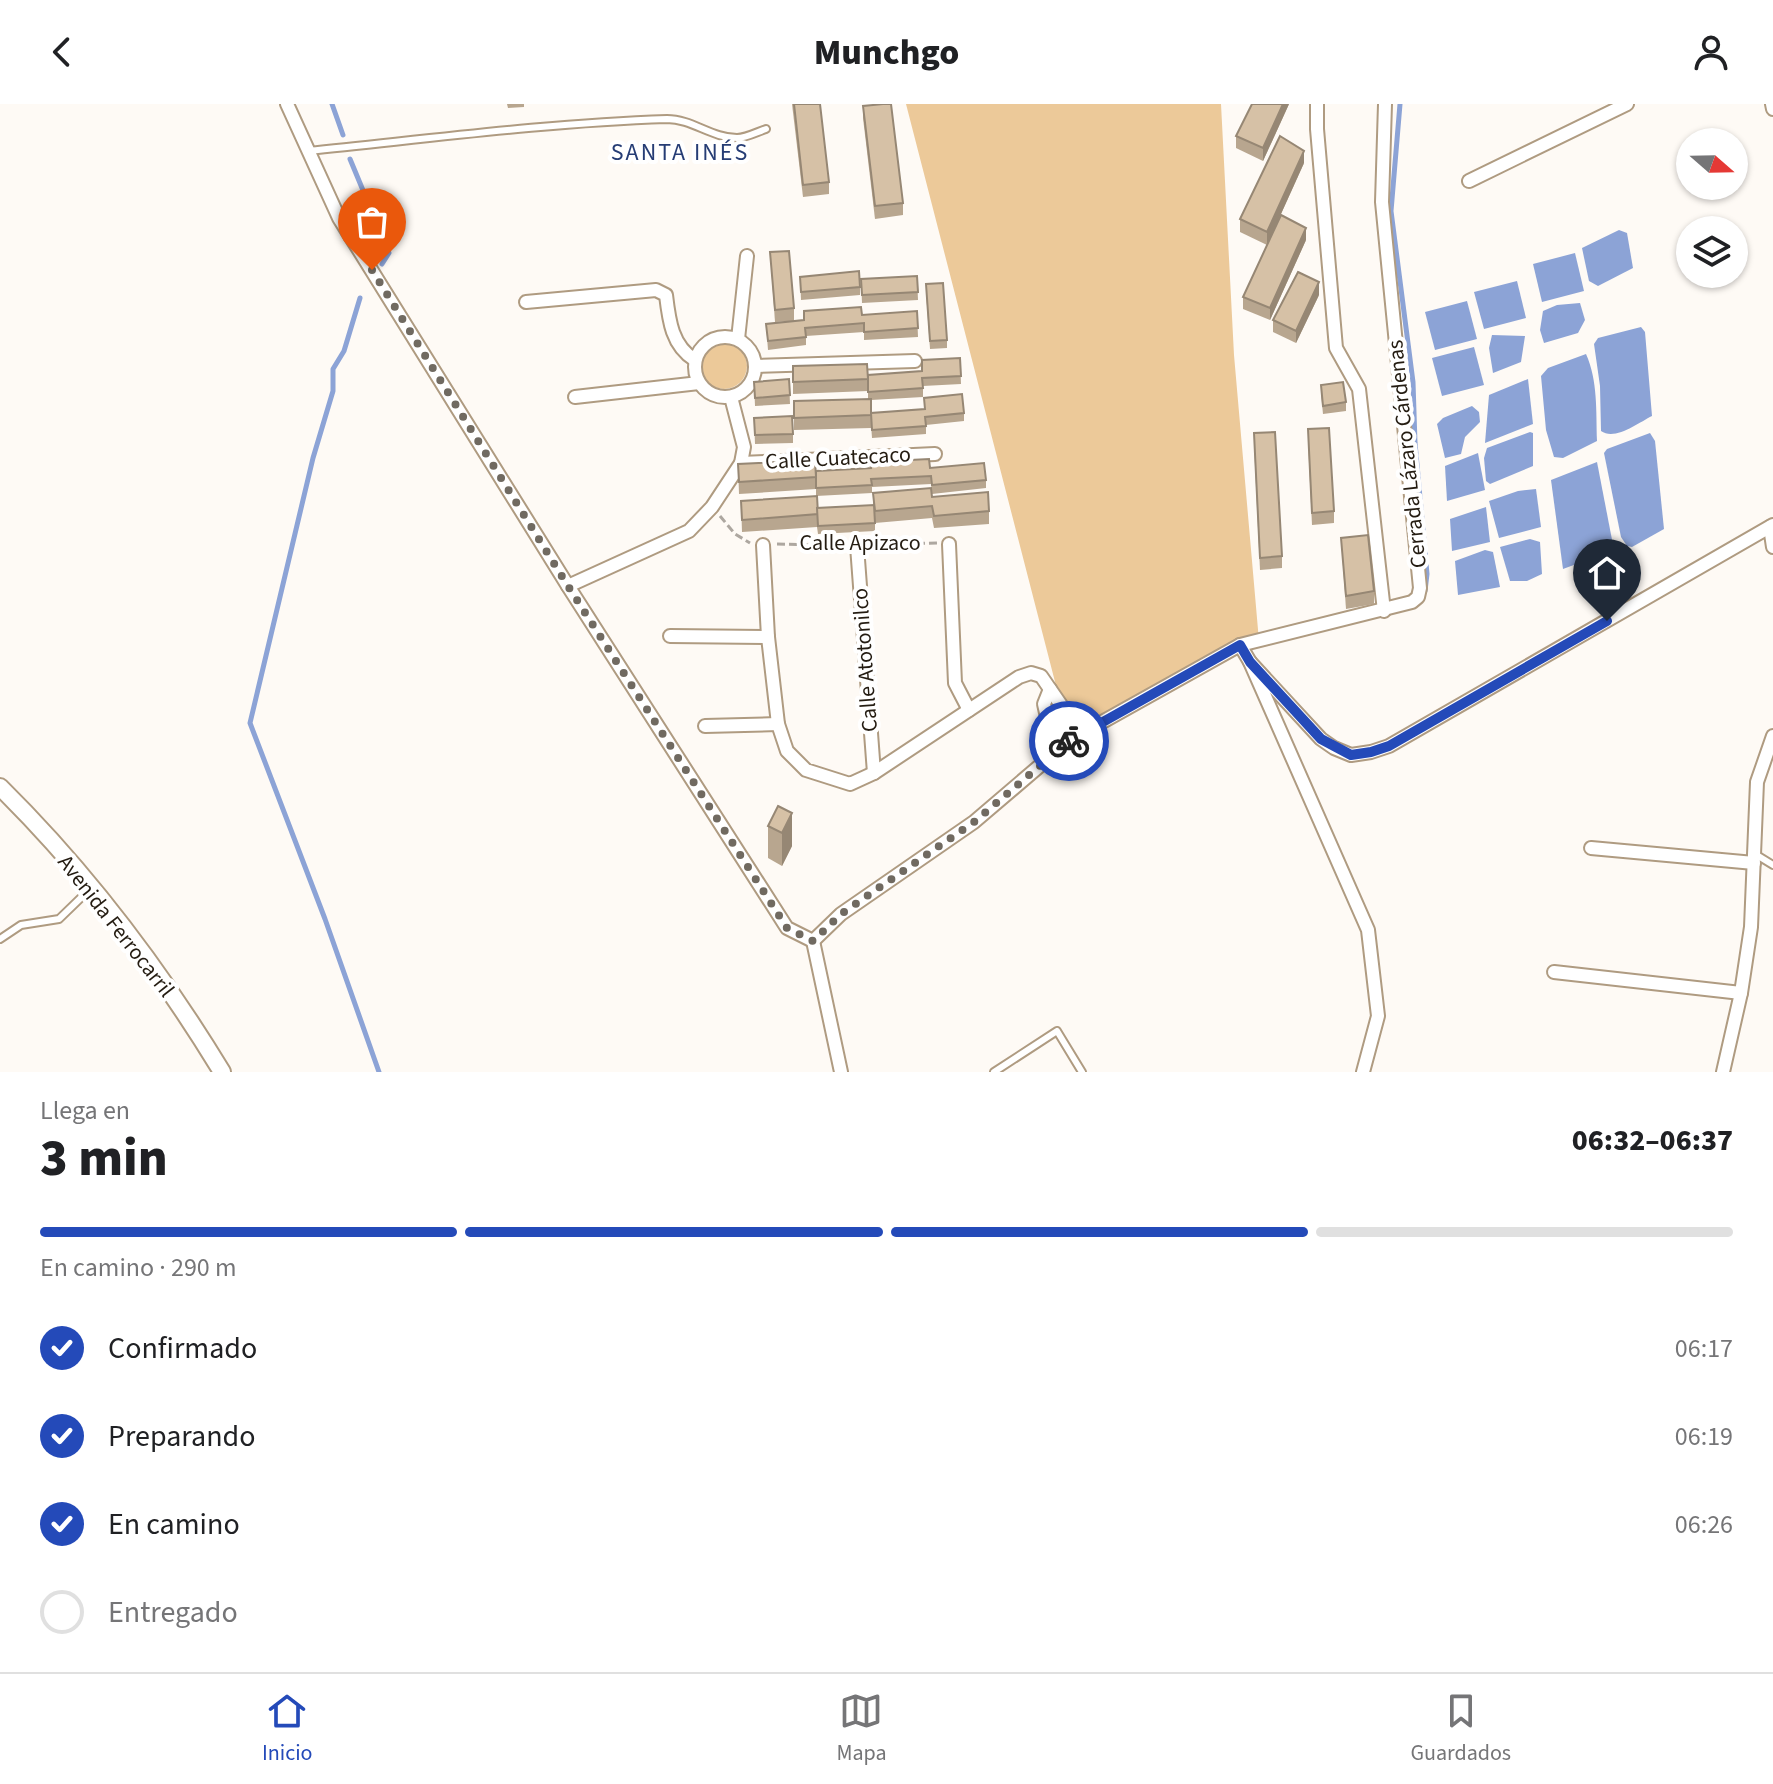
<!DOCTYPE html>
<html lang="es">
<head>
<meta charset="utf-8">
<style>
	body { margin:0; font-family:"Source Sans 3",sans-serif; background:#f6f6f6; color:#202124; height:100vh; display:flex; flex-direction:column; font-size:30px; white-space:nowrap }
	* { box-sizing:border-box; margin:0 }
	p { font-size:26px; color:#757577 }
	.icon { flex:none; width:44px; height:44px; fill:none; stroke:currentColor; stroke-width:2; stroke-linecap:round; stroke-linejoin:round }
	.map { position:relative; height:968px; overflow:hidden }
	.panel { display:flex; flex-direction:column; background:#fff; flex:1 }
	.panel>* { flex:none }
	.needle { width:52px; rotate:110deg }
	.fabs { position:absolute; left:1676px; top:24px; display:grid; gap:16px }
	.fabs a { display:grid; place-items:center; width:72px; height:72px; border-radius:50%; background:#fff; box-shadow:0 2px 6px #0004; font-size:40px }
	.pin { position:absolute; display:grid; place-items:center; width:68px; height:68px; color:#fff; margin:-82px -34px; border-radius:50% 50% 50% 0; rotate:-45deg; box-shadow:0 0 8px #0007 }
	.pin .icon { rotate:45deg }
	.courier { position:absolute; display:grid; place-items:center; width:80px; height:80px; margin:-40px; border:6px solid #244ab9; border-radius:50%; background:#fff; color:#222; box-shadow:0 2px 10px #0007 }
	.summary em { font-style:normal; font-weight:800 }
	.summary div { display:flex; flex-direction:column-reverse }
	.summary { display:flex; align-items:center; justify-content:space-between; height:136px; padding:0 40px }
	h1 { font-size:52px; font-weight:800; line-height:60px }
	.bar { display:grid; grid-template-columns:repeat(4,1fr); gap:12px 8px; align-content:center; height:96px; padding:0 40px }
	.bar i { height:10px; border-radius:6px; background:#e0e0e0 }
	.bar .selected { background:#244ab9 }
	.bar p { grid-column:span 4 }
	ol { padding:0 40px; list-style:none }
	li { display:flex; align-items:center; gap:24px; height:88px }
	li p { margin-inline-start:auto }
	li .icon { padding:8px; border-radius:50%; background:#244ab9; color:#fff; stroke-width:4 }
	li:last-child { color:#757577 }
	li i { width:44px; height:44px; border:4px solid #e0e0e0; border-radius:50% }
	header { display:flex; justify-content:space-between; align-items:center; height:104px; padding:0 40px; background:#fff; font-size:36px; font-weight:800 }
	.tab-bar { display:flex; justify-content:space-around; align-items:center; height:112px; border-top:2px solid #e0e0e0; background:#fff; font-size:22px; color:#757577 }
	.tab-bar a { display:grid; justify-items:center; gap:4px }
	.tab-bar .selected { color:#244ab9 }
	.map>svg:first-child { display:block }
</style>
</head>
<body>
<header><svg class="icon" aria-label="back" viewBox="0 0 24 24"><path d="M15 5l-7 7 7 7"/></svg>Munchgo<svg class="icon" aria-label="person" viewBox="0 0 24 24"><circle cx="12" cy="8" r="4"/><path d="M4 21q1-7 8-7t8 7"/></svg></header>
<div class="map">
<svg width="1773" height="968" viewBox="0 0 1773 968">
	<rect width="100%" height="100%" fill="#fefaf5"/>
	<g fill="#ecc999">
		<path d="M906,0H1221L1234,251L1259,537L1070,636Z"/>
		<circle cx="724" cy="262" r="23"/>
	</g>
	<g fill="#8ca3d6">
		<path d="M1619,126L1627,129L1633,164L1598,182L1589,177L1582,144Z"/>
		<path d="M1575,149L1584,187L1542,198L1533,160Z"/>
		<path d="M1517,177L1526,214L1484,225L1474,188Z"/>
		<path d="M1467,197L1477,235L1435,246L1425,208Z"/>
		<path d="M1580,199L1585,216L1578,229L1544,239L1540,226L1543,207L1557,201Z"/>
		<path d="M1641,223L1645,228L1652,312C1638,319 1615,337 1601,327L1600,282L1594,240L1598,234Z"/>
		<path d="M1492,231L1525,232L1521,258L1493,269L1489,244Z"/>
		<path d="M1474,243L1484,281L1442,292L1432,254Z"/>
		<path d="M1586,250C1598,277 1596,307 1597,337L1563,354L1554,353L1546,326L1541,272L1548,264Z"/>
		<path d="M1528,275L1533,320L1485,339L1489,291Z"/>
		<path d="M1472,302L1479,308L1480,318L1465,333L1461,350L1445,354L1437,320L1443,314Z"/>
		<path d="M1530,328L1533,329V362L1490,380L1486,377L1484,354L1487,344Z"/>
		<path d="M1650,329L1655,337L1664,425L1632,443L1627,442L1621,433L1604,349L1607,345Z"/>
		<path d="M1478,349L1485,386L1447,397L1445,362Z"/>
		<path d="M1597,358L1614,446L1563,465L1551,376Z"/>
		<path d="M1536,385L1541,423L1499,434L1489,397L1518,387Z"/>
		<path d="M1486,403L1490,438L1452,447L1450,415Z"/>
		<path d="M1530,435L1540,438L1542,470L1527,477H1510L1500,443Z"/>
		<path d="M1485,446L1493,448L1500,483L1458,491L1455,457Z"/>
	</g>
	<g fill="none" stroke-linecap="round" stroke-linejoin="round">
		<g stroke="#8ca3d6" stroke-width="5">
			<path d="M332,0L343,31"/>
			<path d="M1400,0L1391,107L1413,278L1415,339L1427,470L1425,487"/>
			<path d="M350,55L389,149L382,160"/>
			<path d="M360,194L344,247L333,265V287L313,354L250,619L325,815L379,968"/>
		</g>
		<defs>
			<g id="lane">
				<path d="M308,47C427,35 547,19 667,15C692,15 712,34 737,34C746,34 757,28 766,25"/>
				<path d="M1755,750L1773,761"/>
				<path d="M0,835L21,821L59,815L91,784"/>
				<path d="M994,968L1057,927L1082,968"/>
			</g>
			<g id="street">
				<path d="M287,0L339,114L568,482L787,824L813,837"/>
				<path d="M1317,0V25L1336,244L1359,285L1384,507"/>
				<path d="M1772,0L1773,5"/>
				<path d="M1469,77L1627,0"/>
				<path d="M526,198L656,186L666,191C669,217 672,242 695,256"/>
				<circle cx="725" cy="263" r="30"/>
				<path d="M738,235L747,152"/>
				<path d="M756,262L915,257"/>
				<path d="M575,293L699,279"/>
				<path d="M741,359L935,350"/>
				<path d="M1770,423L1773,443"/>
				<path d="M949,440L955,579L969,606"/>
				<path d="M763,441L768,533L778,620L787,647L806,666L850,680L874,669L1019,573L1031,569L1041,572L1061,601L1070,636"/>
				<path d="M857,442L874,669"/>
				<path d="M568,482L689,427L712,403L741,359L744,343L731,293"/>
				<path d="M670,532L768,533"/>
				<path d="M1240,541L1250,558L1368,826L1378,912L1363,968"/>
				<path d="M1250,558L1321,635L1334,644L1351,651L1371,648L1389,642L1773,421"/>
				<path d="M1050,585L1044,600L1055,649"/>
				<path d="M705,622L778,620"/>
				<path d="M1591,744L1754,759"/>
				<path d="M813,837L841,810L974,718L1070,636L1240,541L1412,498L1418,493L1420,484L1382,98L1385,0"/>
				<path d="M813,837L841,968"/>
				<path d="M1554,868L1741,889"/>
				<path d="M1723,968L1741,889L1751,823L1757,678L1773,632"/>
			</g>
			<path id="secondary" d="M0,683C85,767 160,866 222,968"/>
		</defs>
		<use href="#lane" stroke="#af9b81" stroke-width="10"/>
		<use href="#street" stroke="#af9b81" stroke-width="16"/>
		<use href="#secondary" stroke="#af9b81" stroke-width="20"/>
		<g stroke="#ada7a0" stroke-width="3" stroke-dasharray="8 4" stroke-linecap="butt">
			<path d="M720,412L735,430L750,439"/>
			<path d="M777,440L845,442"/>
			<path d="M869,441L937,439"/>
		</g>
		<use href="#lane" stroke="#fff" stroke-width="6"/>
		<use href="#street" stroke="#fff" stroke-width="12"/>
		<use href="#secondary" stroke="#fff" stroke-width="16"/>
	</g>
	<g fill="#b8a68f">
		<path d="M507,0H524V3L508,4Z"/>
		<path d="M792,0H820L829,78V90L803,93Z"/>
		<path d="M1289,0L1263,57L1236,44V32Z"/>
		<path d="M863,2L903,99V111L875,115L863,14Z"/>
		<path d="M1304,59L1267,141L1240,128V115Z"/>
		<path d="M1306,136L1270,216L1243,205V193Z"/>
		<path d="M770,148L794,204V217L775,218Z"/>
		<path d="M917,172L918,196L862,199L861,175Z"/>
		<path d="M800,173L860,183V191L801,196Z"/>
		<path d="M926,188L947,236V244L930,245Z"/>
		<path d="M1319,191L1296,239L1273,228V216Z"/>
		<path d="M917,207L918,233L864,236V228L806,232V241L768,246L766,220L862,211Z"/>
		<path d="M960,254L961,280L923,282V293L871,296V309L924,305V294L964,309V317L926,321V330L872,334L871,320V324L794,326V297L868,295V287L793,290V262L868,271L922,267Z"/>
		<path d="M789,275L790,300L755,302L754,278Z"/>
		<path d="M1321,289L1346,298V307L1323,310Z"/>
		<path d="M754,314L793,330V339L755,340Z"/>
		<path d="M1308,338L1334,407V419L1312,421Z"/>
		<path d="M1254,341L1282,452V464L1260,466Z"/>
		<path d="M738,360L816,367L930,364L986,376V384L932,390L931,380L872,383V389L816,392V385L739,390Z"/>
		<path d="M873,389L932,393L989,407V420L934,424L932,414L875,419V427L818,430L817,423L742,428L741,397L817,404L873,401Z"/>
		<path d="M1341,434L1374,487V500L1346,505Z"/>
		<path d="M778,702L792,742L782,762L768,754V722Z"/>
	</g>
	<g fill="#968774">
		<path d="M1283,0H1289L1263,57V44Z"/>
		<path d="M1304,47V59L1267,141V128Z"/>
		<path d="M1306,124V136L1270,216V204Z"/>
		<path d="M1319,178V191L1296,239V227Z"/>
		<path d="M792,709V742L782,762V729Z"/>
	</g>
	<g fill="#d6c1a6" stroke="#968774" stroke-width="2">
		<path d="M794,0H820L829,78L803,81Z"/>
		<path d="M883,0H891L903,99L875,102L863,2Z"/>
		<path d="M1252,0H1283L1263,44L1236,32Z"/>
		<path d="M1280,32L1304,47L1267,128L1240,115Z"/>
		<path d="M1281,111L1306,124L1270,204L1243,193Z"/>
		<path d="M789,147L794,204L775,206L770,148Z"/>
		<path d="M859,167L860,183L801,188L800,173Z"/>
		<path d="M1298,168L1319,178L1296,227L1273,216Z"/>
		<path d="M917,172L918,188L862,191L861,175Z"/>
		<path d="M943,179L947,236L930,237L926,180Z"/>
		<path d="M861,203L862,211L917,207L918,224L864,228V219L805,224L806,233L768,237L766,220L804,216V207Z"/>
		<path d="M960,254L961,272L922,274L923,284L868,288V271L922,267V256Z"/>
		<path d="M867,260L868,275L793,278V262Z"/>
		<path d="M789,275L790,291L755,294L754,278Z"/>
		<path d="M1343,278L1346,298L1323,302L1321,281Z"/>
		<path d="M962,290L964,309L925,313L926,322L872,326L871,309L925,305L924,294Z"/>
		<path d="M871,295V311L794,314V297Z"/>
		<path d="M792,312L793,330L755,331L754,314Z"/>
		<path d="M1329,324L1334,407L1312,409L1308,325Z"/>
		<path d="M1275,328L1282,452L1260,454L1254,329Z"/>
		<path d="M929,355L930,364L984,359L986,376L932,381L931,372L871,375L872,381L816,384V367L871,364L870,358Z"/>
		<path d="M815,356L816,373L739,378L738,360Z"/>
		<path d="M931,384L932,393L988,388L989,407L934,412L932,402L875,407L873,389Z"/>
		<path d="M817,392L818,410L742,416L741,397Z"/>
		<path d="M874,401L875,419L818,422L817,404Z"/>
		<path d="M1368,431L1374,487L1346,492L1341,434Z"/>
		<path d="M778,702L792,709L782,729L768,722Z"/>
	</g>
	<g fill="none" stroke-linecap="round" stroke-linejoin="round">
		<path stroke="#706a61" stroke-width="8" stroke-dasharray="0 14.4" d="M372,166L568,482L787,824L813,837L841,810L974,718L1069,637"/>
		<path stroke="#244ab9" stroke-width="10" d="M1069,637L1240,541L1250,558L1321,635L1351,651L1371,648L1389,642L1607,517"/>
	</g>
	<g text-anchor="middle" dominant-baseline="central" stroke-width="8" stroke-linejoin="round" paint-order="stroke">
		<g font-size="22" fill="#241c12" stroke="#fff">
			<text transform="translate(1407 350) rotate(-96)">Cerrada Lázaro Cárdenas</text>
			<text transform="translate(838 354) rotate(-3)">Calle Cuatecaco</text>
			<text x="860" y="439">Calle Apizaco</text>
			<text transform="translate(865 556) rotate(-94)">Calle Atotonilco</text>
			<text transform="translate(116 822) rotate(52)">Avenida Ferrocarril</text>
		</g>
		<g font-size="24" letter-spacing="2" fill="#263d75" stroke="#fff">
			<text x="680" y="48">SANTA INÉS</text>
		</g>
	</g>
</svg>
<div class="fabs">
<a><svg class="needle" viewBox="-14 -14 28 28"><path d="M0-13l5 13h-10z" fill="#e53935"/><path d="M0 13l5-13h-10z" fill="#757577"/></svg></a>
<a><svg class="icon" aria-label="layers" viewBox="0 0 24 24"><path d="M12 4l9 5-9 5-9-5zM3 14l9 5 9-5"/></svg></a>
</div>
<div class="pin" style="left:372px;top:166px;background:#ea580c"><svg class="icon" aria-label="bag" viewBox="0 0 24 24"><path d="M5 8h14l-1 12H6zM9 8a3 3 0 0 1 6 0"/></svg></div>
<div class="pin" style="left:1607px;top:517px;background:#1f2937"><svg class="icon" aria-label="home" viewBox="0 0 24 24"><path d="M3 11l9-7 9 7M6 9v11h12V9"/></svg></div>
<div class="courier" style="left:1069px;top:637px"><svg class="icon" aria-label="bike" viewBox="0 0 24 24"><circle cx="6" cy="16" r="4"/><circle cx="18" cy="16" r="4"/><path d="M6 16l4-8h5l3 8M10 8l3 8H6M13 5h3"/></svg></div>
</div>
<section class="panel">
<div class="summary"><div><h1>3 min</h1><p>Llega en</p></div><em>06:32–06:37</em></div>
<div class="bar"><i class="selected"></i><i class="selected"></i><i class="selected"></i><i></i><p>En camino · 290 m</p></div>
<ol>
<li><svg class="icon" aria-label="check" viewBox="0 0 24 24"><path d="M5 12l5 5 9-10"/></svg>Confirmado<p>06:17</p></li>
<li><svg class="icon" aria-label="check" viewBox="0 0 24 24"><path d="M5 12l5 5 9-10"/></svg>Preparando<p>06:19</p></li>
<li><svg class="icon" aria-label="check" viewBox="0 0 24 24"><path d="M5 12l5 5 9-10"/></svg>En camino<p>06:26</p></li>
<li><i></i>Entregado</li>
</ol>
</section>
<nav class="tab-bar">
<a class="selected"><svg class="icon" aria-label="home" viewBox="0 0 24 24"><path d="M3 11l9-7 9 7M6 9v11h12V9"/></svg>Inicio</a>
<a><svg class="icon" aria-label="map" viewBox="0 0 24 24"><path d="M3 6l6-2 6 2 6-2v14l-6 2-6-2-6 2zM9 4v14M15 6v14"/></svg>Mapa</a>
<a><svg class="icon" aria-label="saved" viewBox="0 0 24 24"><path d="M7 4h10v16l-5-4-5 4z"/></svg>Guardados</a>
</nav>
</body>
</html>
